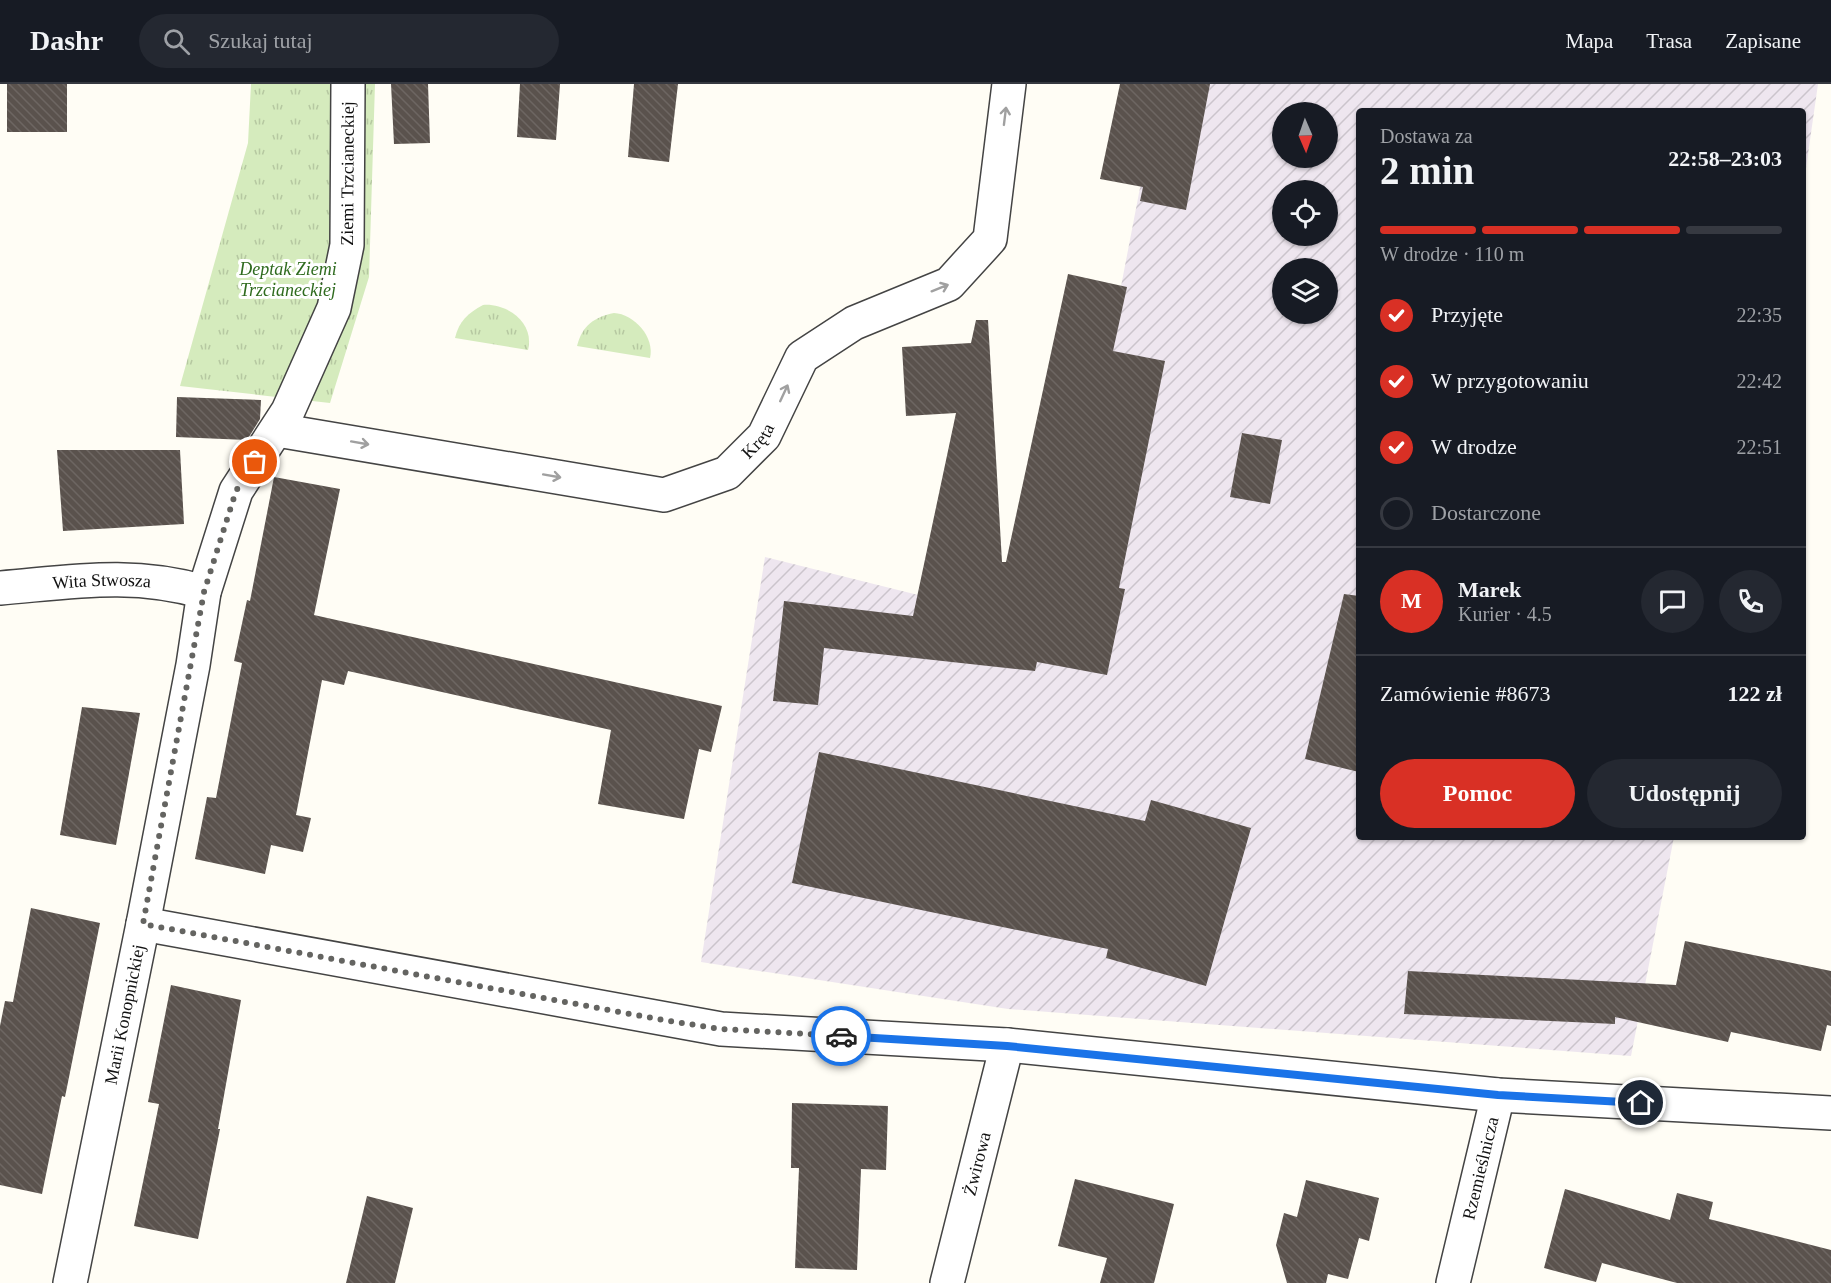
<!DOCTYPE html>
<html lang="pl">
<head>
<meta charset="utf-8">
<style>
	body { margin:0; font-family:"Times New Roman",serif; background:#242831; color:#f1f3f6; height:100vh; display:flex; flex-direction:column; font-size:22px; white-space:nowrap }
	* { box-sizing:border-box; margin:0 }
	p { font-size:20px; color:#9ea1a6 }
	.icon { flex:none; width:33px; height:33px; fill:none; stroke:currentColor; stroke-width:2; stroke-linecap:round; stroke-linejoin:round }
	.map { position:relative; flex:1; overflow:hidden }
	.details { position:absolute; left:1356px; top:24px; width:450px; height:732px; display:flex; flex-direction:column; background:#171b24; border-radius:6px; box-shadow:0 2px 4px #0004 }
	.details>* { flex:none }
	.needle { width:39px; rotate:178deg }
	.tools { position:absolute; left:1272px; top:18px; display:grid; gap:12px }
	.tools a { display:grid; place-items:center; width:66px; height:66px; border-radius:50%; background:#171b24; box-shadow:0 2px 4px #0004; font-size:30px }
	.pin { position:absolute; display:grid; place-items:center; width:51px; height:51px; color:#fff; margin:-26px; border:3px solid #fff; border-radius:50%; box-shadow:0 2px 6px #0007 }
	.courier { position:absolute; display:grid; place-items:center; width:60px; height:60px; margin:-30px; border:4px solid #1a73e8; border-radius:50%; background:#fff; color:#222; box-shadow:0 2px 8px #0007 }
	.summary em { font-style:normal; font-weight:700 }
	.summary div { display:flex; flex-direction:column-reverse }
	.summary { display:flex; align-items:center; justify-content:space-between; height:102px; padding:0 24px }
	h1 { font-size:39px; font-weight:700; line-height:45px }
	.bar { display:grid; grid-template-columns:repeat(4,1fr); gap:9px 6px; align-content:center; height:72px; padding:0 24px }
	.bar i { height:8px; border-radius:4px; background:#363941 }
	.bar .on { background:#d93025 }
	.bar p { grid-column:span 4 }
	.line { display:flex; align-items:center; gap:15px; padding:0 24px; border-top:2px solid #363941 }
	.line div { flex:1 }
	.round { display:grid; place-items:center; flex:none; width:63px; height:63px; border-radius:32px; background:#242831 }
	ol { padding:0 24px; list-style:none }
	li { display:flex; align-items:center; gap:18px; height:66px }
	li p { margin-inline-start:auto }
	li .icon { padding:6px; border-radius:50%; background:#d93025; color:#fff; stroke-width:4 }
	li:last-child { color:#9ea1a6 }
	li i { width:33px; height:33px; border:3px solid #363941; border-radius:50% }
	.primary-button { display:flex; gap:12px; margin-top:auto; padding:12px 24px }
	.primary-button a { flex:1; height:69px; border-radius:36px; background:#d93025; color:#fff; font-size:24px; font-weight:700; line-height:69px; text-align:center }
	.primary-button a+a { background:#242831; color:#f1f3f6 }
	header { display:flex; align-items:center; gap:36px; box-sizing:border-box; height:84px; padding:0 30px; background:#171b24; border-bottom:2px solid #363941 }
	header strong { font-size:28px }
	nav { display:flex; gap:33px; margin-inline-start:auto; font-size:21px }
	.search { width:420px; height:54px; background:#242831; display:flex; align-items:center; gap:15px; box-sizing:border-box; padding:0 21px; border-radius:33px; color:#9ea1a6; font-size:22px }
	.map>svg:first-child { display:block }
</style>
</head>
<body>
<header>
<strong>Dashr</strong>
<div class="search"><svg class="icon" aria-label="search" viewBox="0 0 24 24"><circle cx="10" cy="10" r="6"/><path d="M15 15l6 6"/></svg>Szukaj tutaj</div>
<nav><a>Mapa</a><a>Trasa</a><a>Zapisane</a></nav>
</header>
<div class="map">
<svg width="1831" height="1199" viewBox="0 0 1831 1199">
	<defs>
		<pattern id="industrial-furrows" width="10" height="10" patternUnits="userSpaceOnUse" patternTransform="scale(1.5)"><rect width="10" height="10" fill="#eee6ef"/><path d="M-1 1l2-2M0 10L10 0M9 11l2-2" fill="none" stroke="#cbc4cc"/></pattern>
		<pattern id="grass-tufts" width="24" height="20" patternUnits="userSpaceOnUse" patternTransform="scale(1.5)"><rect width="24" height="20" fill="#d5ebbd"/><path d="M3 7l-1-3M5 7V3M7 7l1-3M15 17l-1-3M17 17v-4M19 17l1-3" fill="none" stroke="#b6c8a1"/></pattern>
		<pattern id="building-back-hatch" width="6" height="6" patternUnits="userSpaceOnUse" patternTransform="scale(1.5)"><rect width="6" height="6" fill="#5a524d"/><path d="M-1 5l2 2M0 0l6 6M5-1l2 2" fill="none" stroke="#6d6662"/></pattern>
	</defs>
	<rect width="100%" height="100%" fill="#fffdf5"/>
	<path fill="url(#industrial-furrows)" fill-rule="evenodd" d="M1160,0H1818L1803,105V27H1359V753H1674L1631,972L1008,925L701,878L765,473L1055,545ZM1282,28H1328V74H1282ZM1282,106H1328V152H1282ZM1282,184H1328V230H1282Z"/>
	<g fill="url(#grass-tufts)">
		<path d="M251,0H375L369,193L330,319L180,302L248,59Z"/>
		<path d="M483,221C507,219 535,239 528,266L455,254C459,237 468,229 483,221Z"/>
		<path d="M614,229C634,230 655,253 650,274L577,262C582,242 594,233 614,229Z"/>
	</g>
	<g fill="url(#building-back-hatch)">
		<rect x="7" y="0" width="60" height="48"/>
		<path d="M391,0H428L430,59L394,60Z"/>
		<path d="M520,0H560L556,56L517,53Z"/>
		<path d="M634,0H678L669,78L628,73Z"/>
		<path d="M1120,0H1210L1186,126L1140,117L1143,103L1100,95Z"/>
		<path d="M1068,190L1127,203L1113,267L1165,277L1119,504L1125,505L1107,591L1037,578L1035,587L824,564L818,621L773,617L784,517L913,532L956,329L906,332L902,263L971,259L976,236H988L1002,478H1006Z"/>
		<path d="M177,313L261,316L260,335L247,356L176,353Z"/>
		<path d="M1242,349L1282,356L1270,420L1230,413Z"/>
		<path d="M57,366H180L184,440L63,447Z"/>
		<path d="M274,393L340,405L314,531L722,622L711,668L699,665L684,735L598,720L611,646L348,587L344,601L322,596L296,731L311,734L303,768L271,761L265,790L195,775L207,713L216,714L242,579L234,577L247,516L250,517Z"/>
		<path d="M1344,510L1359,512V688L1305,675Z"/>
		<path d="M82,623L140,629L116,761L60,751Z"/>
		<path d="M819,668L1145,737L1151,716L1251,744L1206,902L1106,874L1108,865L792,799Z"/>
		<path d="M31,824L100,839L65,1013L62,1012L42,1110L0,1101V942L5,917L13,918Z"/>
		<path d="M1685,857L1831,887V942L1827,941L1821,967L1731,948L1728,958L1615,933V940L1404,930L1408,887L1676,901Z"/>
		<path d="M171,901L241,916L218,1045H220L198,1155L134,1142L159,1020L148,1018Z"/>
		<path d="M792,1019L888,1022L886,1086L861,1085L857,1186L795,1184L799,1084H791Z"/>
		<path d="M1075,1095L1174,1120L1154,1199H1100L1107,1174L1058,1162Z"/>
		<path d="M1306,1096L1379,1114L1369,1157L1359,1154L1348,1195L1328,1190L1326,1199H1287L1276,1161L1284,1129L1297,1133Z"/>
		<path d="M1565,1105L1670,1136L1677,1109L1713,1118L1709,1135L1831,1166V1199H1677L1602,1179L1596,1198L1544,1184Z"/>
		<path d="M367,1112L413,1124L395,1199H346Z"/>
	</g>
	<g fill="none" stroke-linecap="round" stroke-linejoin="round">
		<defs>
			<g id="minor">
				<path id="s1" d="M277,346L664,411L727,389L764,352L802,273L854,239L949,200L990,155L1009,0"/>
				<path id="s2" d="M0,504C72,498 132,487 204,508"/>
				<path d="M143,840L721,945L1007,961L1498,1011L1831,1029"/>
				<path id="s3" d="M70,1199L143,840L193,581L204,508L236,407L288,327L334,224L347,161L348,0"/>
				<path id="s4" d="M947,1199L1007,961"/>
				<path id="s5" d="M1453,1199L1498,1011"/>
			</g>
		</defs>
		<use href="#minor" stroke="#444" stroke-width="36"/>
		<use href="#minor" stroke="#fff" stroke-width="33"/>
	</g>
	<defs><path id="oneway-shaft" d="M-6 0H5M1.5-3L5.5 0L1.5 3" fill="none" stroke-width="1.6" stroke-linecap="round" stroke-linejoin="round" transform="scale(1.5)"/></defs>
	<g stroke="#a0a0a0">
		<use href="#oneway-shaft" transform="translate(1005 32) rotate(-83)"/>
		<use href="#oneway-shaft" transform="translate(940 204) rotate(-22)"/>
		<use href="#oneway-shaft" transform="translate(784 309) rotate(-65)"/>
		<use href="#oneway-shaft" transform="translate(360 359) rotate(10)"/>
		<use href="#oneway-shaft" transform="translate(552 392) rotate(10)"/>
	</g>
	<g fill="none" stroke-linecap="round" stroke-linejoin="round">
		<path stroke="#646461" stroke-width="6" stroke-dasharray="0 10.8" d="M255,378L236,407L204,508L143,840L663,936L721,945L841,952"/>
		<path stroke="#1a73e8" stroke-width="8" d="M841,952L1007,962L1498,1011L1641,1019"/>
	</g>
	<g text-anchor="middle" dominant-baseline="central" stroke-width="6" stroke-linejoin="round" paint-order="stroke">
		<g font-size="18" fill="#111" stroke="#fff">
			<text stroke="none"><textPath href="#s3" startOffset="1154">Ziemi Trzcianeckiej</textPath></text>
			<text stroke="none"><textPath href="#s1" startOffset="504">Kręta</textPath></text>
			<text stroke="none"><textPath href="#s2" startOffset="102">Wita Stwosza</textPath></text>
			<text stroke="none"><textPath href="#s3" startOffset="274">Marii Konopnickiej</textPath></text>
			<text stroke="none"><textPath href="#s4" startOffset="123">Żwirowa</textPath></text>
			<text stroke="none"><textPath href="#s5" startOffset="118">Rzemieślnicza</textPath></text>
		</g>
		<g font-size="18" font-style="italic" fill="#2f6b1f" stroke="#fff">
			<text x="288" y="185">Deptak Ziemi<tspan x="288" dy="21">Trzcianeckiej</tspan></text>
		</g>
	</g>
</svg>
<div class="tools">
<a><svg class="needle" viewBox="-14 -14 28 28"><path d="M0-13l5 13h-10z" fill="#e53935"/><path d="M0 13l5-13h-10z" fill="#9ea1a6"/></svg></a>
<a><svg class="icon" aria-label="locate" viewBox="0 0 24 24"><circle cx="12" cy="12" r="6"/><path d="M12 2v4M12 18v4M2 12h4M18 12h4"/></svg></a>
<a><svg class="icon" aria-label="layers" viewBox="0 0 24 24"><path d="M12 4l9 5-9 5-9-5zM3 14l9 5 9-5"/></svg></a>
</div>
<div class="pin" style="left:255px;top:378px;background:#ea580c"><svg class="icon" aria-label="bag" viewBox="0 0 24 24"><path d="M5 8h14l-1 12H6zM9 8a3 3 0 0 1 6 0"/></svg></div>
<div class="pin" style="left:1641px;top:1019px;background:#1f2937"><svg class="icon" aria-label="home" viewBox="0 0 24 24"><path d="M3 11l9-7 9 7M6 9v11h12V9"/></svg></div>
<div class="courier" style="left:841px;top:952px"><svg class="icon" aria-label="car" viewBox="0 0 24 24"><path d="M5 17H2v-5l4-1 3-4h7l3 4 3 1v5h-3M9 17h6M6 11h13"/><circle cx="7" cy="17" r="2"/><circle cx="17" cy="17" r="2"/></svg></div>
<section class="details">
<div class="summary"><div><h1>2 min</h1><p>Dostawa za</p></div><em>22:58–23:03</em></div>
<div class="bar"><i class="on"></i><i class="on"></i><i class="on"></i><i></i><p>W drodze · 110 m</p></div>
<ol>
<li><svg class="icon" aria-label="check" viewBox="0 0 24 24"><path d="M5 12l5 5 9-10"/></svg>Przyjęte<p>22:35</p></li>
<li><svg class="icon" aria-label="check" viewBox="0 0 24 24"><path d="M5 12l5 5 9-10"/></svg>W przygotowaniu<p>22:42</p></li>
<li><svg class="icon" aria-label="check" viewBox="0 0 24 24"><path d="M5 12l5 5 9-10"/></svg>W drodze<p>22:51</p></li>
<li><i></i>Dostarczone</li>
</ol>
<div class="line" style="height:108px"><b class="round" style="background:#d93025;color:#fff">M</b><div><b>Marek</b><p>Kurier · 4.5</p></div><a class="round"><svg class="icon" aria-label="chat" viewBox="0 0 24 24"><path d="M4 5h16v11H9l-5 4z"/></svg></a><a class="round"><svg class="icon" aria-label="phone" viewBox="0 0 24 24"><path d="M5 4h4l2 5-3 2q2 4 5 5l2-3 5 2v4C11 20 4 13 5 4z"/></svg></a></div>
<div class="line" style="height:78px"><div>Zamówienie #8673</div><b>122 zł</b></div>
<div class="primary-button"><a>Pomoc</a><a>Udostępnij</a></div>
</section>
</div>
</body>
</html>
